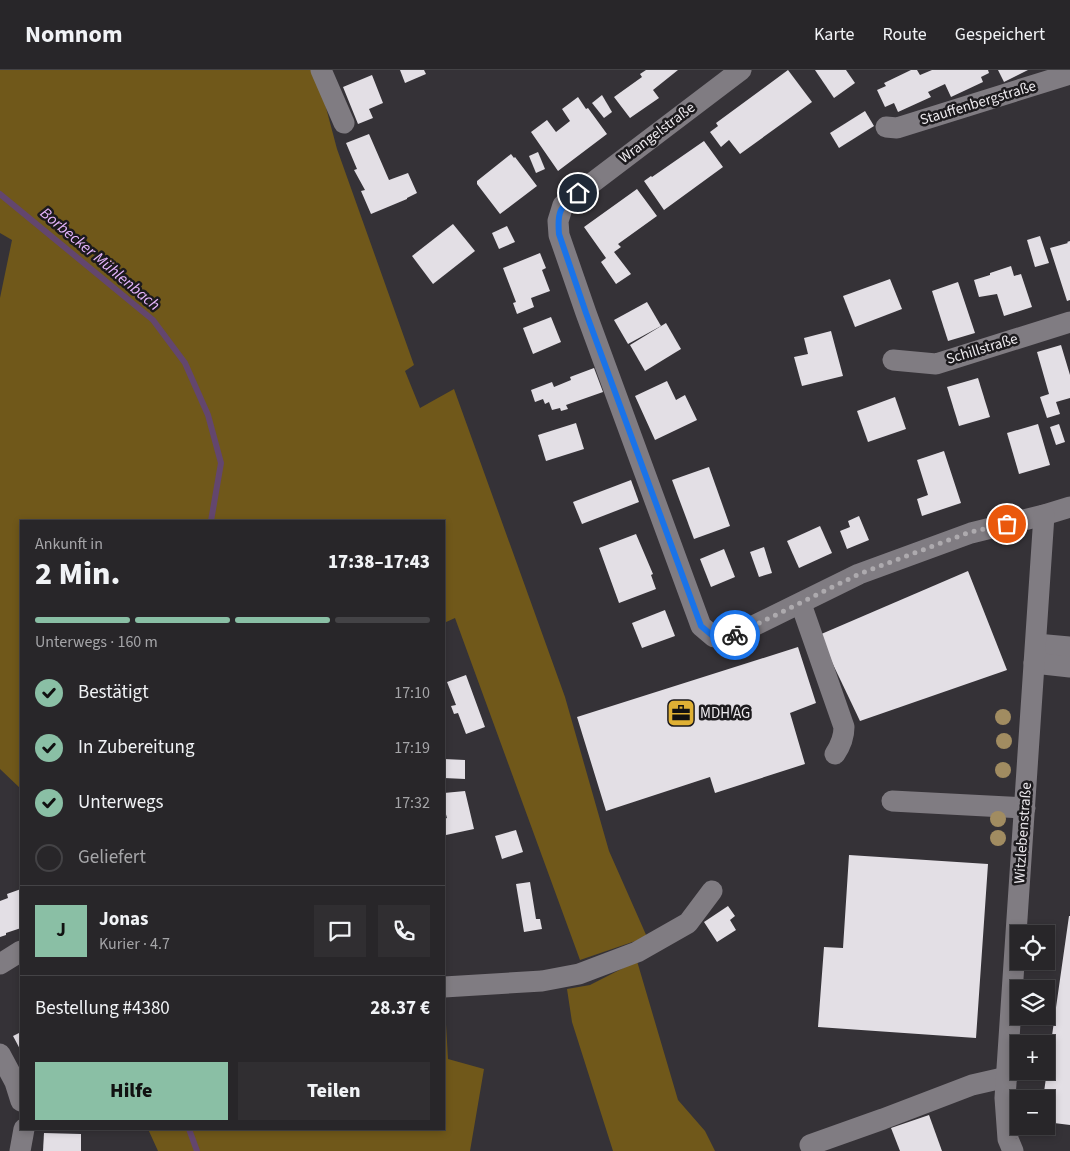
<!DOCTYPE html>
<html lang="de">
<head>
<meta charset="utf-8">
<style>
	body { margin:0; font-family:"Source Sans 3",sans-serif; background:#302e31; color:#f1f3f6; height:100vh; display:flex; flex-direction:column; font-size:19px; white-space:nowrap }
	* { box-sizing:border-box; margin:0 }
	p { font-size:16px; color:#a5a5a8 }
	.icon { flex:none; width:28px; height:28px; fill:none; stroke:currentColor; stroke-width:2; stroke-linecap:round; stroke-linejoin:round }
	.map { position:relative; flex:1; overflow:hidden }
	.sheet { position:absolute; left:20px; top:450px; width:425px; height:610px; display:flex; flex-direction:column; background:#282629; border-radius:0px; box-shadow:0 2px 8px #0003,0 0 0 1px #444346 }
	.sheet>* { flex:none }
	.buttons { position:absolute; left:1010px; top:855px; display:grid; gap:10px }
	.buttons a { display:grid; place-items:center; width:45px; height:45px; border-radius:0px; background:#282629; box-shadow:0 2px 8px #0003,0 0 0 1px #444346; font-size:25px }
	.pin { position:absolute; display:grid; place-items:center; width:42px; height:42px; color:#fff; margin:-21px; border:2px solid #fff; border-radius:50%; box-shadow:0 1px 5px #0007 }
	.courier { position:absolute; display:grid; place-items:center; width:50px; height:50px; margin:-25px; border:4px solid #1a73e8; border-radius:50%; background:#fff; color:#222; box-shadow:0 1px 6px #0007 }
	.summary em { font-style:normal; font-weight:800 }
	.summary div { display:flex; flex-direction:column-reverse }
	.summary { display:flex; align-items:center; justify-content:space-between; height:85px; padding:0 15px }
	h1 { font-size:32px; font-weight:800; line-height:38px }
	.bar { display:grid; grid-template-columns:repeat(4,1fr); gap:8px 5px; align-content:center; height:60px; padding:0 15px }
	.bar i { height:6px; border-radius:4px; background:#444346 }
	.bar .on { background:#8abfa5 }
	.bar p { grid-column:span 4 }
	.line { display:flex; align-items:center; gap:12px; padding:0 15px; border-top:1px solid #444346 }
	.line div { flex:1 }
	.round { display:grid; place-items:center; flex:none; width:52px; height:52px; border-radius:0px; background:#302e31 }
	ol { padding:0 15px; list-style:none }
	li { display:flex; align-items:center; gap:15px; height:55px }
	li p { margin-inline-start:auto }
	li .icon { padding:5px; border-radius:50%; background:#8abfa5; color:#111; stroke-width:4 }
	li:last-child { color:#a5a5a8 }
	li i { width:28px; height:28px; border:2px solid #444346; border-radius:50% }
	.cta { display:flex; gap:10px; margin-top:auto; padding:10px 15px }
	.cta a { flex:1; height:58px; border-radius:0px; background:#8abfa5; color:#111; font-size:20px; font-weight:800; line-height:58px; text-align:center }
	.cta a+a { background:#302e31; color:#f1f3f6 }
	header { display:flex; align-items:center; gap:30px; box-sizing:border-box; height:70px; padding:0 25px; background:#282629; border-bottom:1px solid #444346 }
	header strong { font-size:24px }
	nav { display:flex; gap:28px; margin-inline-start:auto; font-size:18px }
	.map>svg:first-child { display:block }
</style>
</head>
<body>
<header>
<strong>Nomnom</strong>
<nav><a>Karte</a><a>Route</a><a>Gespeichert</a></nav>
</header>
<div class="map">
<svg width="1070" height="1081" viewBox="0 0 1070 1081">
	<rect width="100%" height="100%" fill="#353237"/>
	<g fill="#70581a">
		<path d="M0,0H316L337,79L414,295L405,301L420,338L454,319L565,627L609,781L647,867L580,890L455,548L444,553V451H21V719L0,699V228L12,170L0,163Z"/>
		<path d="M637,891L678,1030L705,1061L715,1081H613L572,952L567,919L590,915Z"/>
		<path d="M444,954H446L448,989L484,999L470,1081H158L148,1059H444Z"/>
	</g>
	<g fill="none" stroke-linecap="round" stroke-linejoin="round">
		<g stroke="#63466e" stroke-width="6">
			<path d="M0,124L153,250L185,293L208,345L221,393L211,451"/>
			<path d="M189,1059L197,1081"/>
		</g>
	</g>
	<g fill="#e3dfe5">
		<path d="M400,0H424L426,4L405,13Z"/>
		<path d="M646,0H678L653,20L659,28L630,48L614,27L642,7L640,4Z"/>
		<path d="M788,0L812,32L740,84L729,70L721,77L710,62L718,56L716,53Z"/>
		<path d="M815,0H846L855,13L834,28Z"/>
		<path d="M911,0H917L920,5L932,0H988L989,3L981,7L983,12L951,27L945,14L928,22L931,27L898,42L894,33L885,37L877,20L886,16L884,13Z"/>
		<path d="M998,0H1028L1004,12Z"/>
		<path d="M372,5L383,33L369,39L373,48L358,54L343,17Z"/>
		<path d="M602,25L612,42L604,48L592,33Z"/>
		<path d="M578,27L586,39L588,38L607,64L558,101L531,62L547,50L556,62L570,51L562,39Z"/>
		<path d="M865,41L874,56L839,78L830,63Z"/>
		<path d="M369,64L389,110L408,103L417,123L407,128V129L371,144L361,121L365,120L354,100L357,99L346,73Z"/>
		<path d="M704,71L723,97L664,140L644,111L651,106L652,107Z"/>
		<path d="M538,82L545,99L536,103L529,86Z"/>
		<path d="M511,84L514,88L515,87L537,116L500,144L477,114V111Z"/>
		<path d="M637,119L657,146L618,174L621,177L614,182L631,204L616,214L601,192L606,188L584,157Z"/>
		<path d="M453,154L475,181L433,214L412,186Z"/>
		<path d="M507,156L515,172L499,179L492,163Z"/>
		<path d="M1040,166L1049,193L1035,197L1027,170Z"/>
		<path d="M1070,171V230L1067,231L1050,178L1068,173L1067,172Z"/>
		<path d="M540,183L546,198L542,200L550,221L531,228L534,237L517,244L513,233L516,232L503,198Z"/>
		<path d="M1011,196L1014,206L1021,204L1032,237L1004,246L997,224L979,227L974,210L990,205V203Z"/>
		<path d="M890,209L902,239L855,257L843,226Z"/>
		<path d="M958,212L975,263L948,271L932,221Z"/>
		<path d="M647,232L661,256L628,274L614,250Z"/>
		<path d="M551,247L561,272L533,284L523,258Z"/>
		<path d="M666,253L681,279L645,301L630,275Z"/>
		<path d="M831,261L843,306L802,316L794,287L808,284L804,268Z"/>
		<path d="M1061,275L1070,305V328L1056,332L1060,344L1047,348L1040,327L1049,324L1037,282Z"/>
		<path d="M594,298L603,322L566,335L568,339L561,341L560,338L552,340L549,332L545,334L543,329L535,332L531,320L552,312L554,317L571,310L570,307Z"/>
		<path d="M978,308L990,347L959,356L947,317Z"/>
		<path d="M667,311L676,330L685,325L697,350L655,370L635,326Z"/>
		<path d="M895,327L906,359L868,372L857,341Z"/>
		<path d="M576,353L584,379L546,391L538,365Z"/>
		<path d="M1038,354L1050,395L1019,404L1007,363Z"/>
		<path d="M1059,354L1065,372L1056,375L1050,357Z"/>
		<path d="M944,381L961,433L922,446L917,429L928,425L917,390Z"/>
		<path d="M709,397L730,456L694,469L672,410Z"/>
		<path d="M631,410L639,432L582,454L573,432Z"/>
		<path d="M859,446L869,470L847,479L840,461L850,457L848,451Z"/>
		<path d="M820,456L832,483L799,498L787,471Z"/>
		<path d="M636,464L653,504L651,505L656,519L619,533L599,478Z"/>
		<path d="M764,477L772,503L759,507L750,482Z"/>
		<path d="M724,479L735,507L711,517L700,489Z"/>
		<path d="M968,501L1007,600L860,651L819,565Z"/>
		<path d="M665,540L675,566L642,578L632,553Z"/>
		<path d="M798,577L816,633L790,643L805,694L715,723L710,707L606,741L577,647Z"/>
		<path d="M466,605L485,657L466,664L458,643L454,644L451,636L456,635L447,612Z"/>
		<path d="M444,689L465,690V709L444,708Z"/>
		<path d="M465,721L474,759L446,765L444,749L447,748L444,737V723Z"/>
		<path d="M516,760L523,782L502,789L495,766Z"/>
		<path d="M849,785L988,794L976,968L818,957L824,877L843,878Z"/>
		<path d="M530,812L536,849H540L542,859L524,862L516,814Z"/>
		<path d="M21,819V858L6,863V865L0,867V831L8,828L7,824Z"/>
		<path d="M728,836L735,846L730,850L736,860L717,872L704,852Z"/>
		<path d="M1069,846H1070V1055L1046,1052V1029H1043Z"/>
		<path d="M21,962V981L13,966Z"/>
		<path d="M929,1045L942,1081H900L891,1058Z"/>
		<path d="M44,1063L81,1064V1081H43Z"/>
	</g>
	<g fill="none" stroke-linecap="round" stroke-linejoin="round">
		<g stroke="#807c82" stroke-width="21">
			<path d="M321,0L344,53"/>
			<path d="M741,0L563,135L558,151L559,165L586,243L701,556L714,567L733,566L859,504L971,463L1044,445L1070,437"/>
			<path d="M886,57L897,58L1070,4"/>
			<path d="M893,290L936,294L1070,252"/>
			<path d="M801,534L844,657C844,667 841,675 835,684"/>
			<path d="M1036,574L1070,577"/>
			<path d="M1034,593L1070,597"/>
			<path d="M892,731L1025,738"/>
			<path d="M0,894L21,881"/>
			<path d="M444,917L542,911L579,904L637,882L688,853L712,821"/>
			<path d="M0,984L15,1012L21,1031"/>
			<path d="M810,1075L883,1049L972,1015L1007,1007"/>
			<path d="M20,1081L24,1059"/>
			<path d="M1013,1081L1008,1069L1005,1028L1044,445"/>
		</g>
	</g>
	<g fill="#a18c61">
		<circle cx="1003" cy="647" r="8"/>
		<circle cx="1004" cy="671" r="8"/>
		<circle cx="1003" cy="700" r="8"/>
		<circle cx="998" cy="749" r="8"/>
		<circle cx="998" cy="768" r="8"/>
	</g>
	<g fill="none" stroke-linecap="round" stroke-linejoin="round">
		<path stroke="#adaaae" stroke-width="5" stroke-dasharray="0 9" d="M735,565L859,504L970,462L1007,454"/>
		<path stroke="#1a73e8" stroke-width="6" d="M578,123C560,137 557,141 559,164L586,243L701,556L714,567L735,565"/>
	</g>
	<defs>
		<symbol id="office-square" viewBox="-11 -11 22 22"><rect x="-9" y="-9" width="18" height="18" rx="4" fill="#dfb034" stroke="#1c1a1d"/><path d="M-6-3h4V-5.5h4V-3h4V5H-6ZM-1-4.5V-3h2v-1.5ZM-6 0V1H6V0Z" fill="#111"/></symbol>
	</defs>
	<g fill-rule="evenodd">
		<use href="#office-square" x="665" y="627" width="32" height="32"/>
	</g>
	<g text-anchor="middle" dominant-baseline="central" stroke-width="5" stroke-linejoin="round" paint-order="stroke">
		<g font-size="15" fill="#edeaee" stroke="#1c1a1d">
			<text transform="translate(978 33) rotate(-17)">Stauffenbergstraße</text>
			<text transform="translate(657 63) rotate(-37)">Wrangelstraße</text>
			<text transform="translate(982 279) rotate(-17)">Schillstraße</text>
			<text transform="translate(1023 763) rotate(-86)">Witzlebenstraße</text>
		</g>
		<g font-size="15" fill="#edeaee" stroke="#1c1a1d" text-anchor="start">
			<text x="700" y="643">MDH AG</text>
		</g>
		<g font-size="16" font-style="italic" fill="#e5b4fc" stroke="#1c1a1d">
			<text transform="translate(100 189) rotate(40)">Borbecker Mühlenbach</text>
		</g>
	</g>
</svg>
<div class="buttons">
<a><svg class="icon" aria-label="locate" viewBox="0 0 24 24"><circle cx="12" cy="12" r="6"/><path d="M12 2v4M12 18v4M2 12h4M18 12h4"/></svg></a>
<a><svg class="icon" aria-label="layers" viewBox="0 0 24 24"><path d="M12 4l9 5-9 5-9-5zM3 14l9 5 9-5"/></svg></a>
<a>+</a>
<a>−</a>
</div>
<div class="pin" style="left:1007px;top:454px;background:#ea580c"><svg class="icon" aria-label="bag" viewBox="0 0 24 24"><path d="M5 8h14l-1 12H6zM9 8a3 3 0 0 1 6 0"/></svg></div>
<div class="pin" style="left:578px;top:123px;background:#1f2937"><svg class="icon" aria-label="home" viewBox="0 0 24 24"><path d="M3 11l9-7 9 7M6 9v11h12V9"/></svg></div>
<div class="courier" style="left:735px;top:565px"><svg class="icon" aria-label="bike" viewBox="0 0 24 24"><circle cx="6" cy="16" r="4"/><circle cx="18" cy="16" r="4"/><path d="M6 16l4-8h5l3 8M10 8l3 8H6M13 5h3"/></svg></div>
<section class="sheet">
<div class="summary"><div><h1>2 Min.</h1><p>Ankunft in</p></div><em>17:38–17:43</em></div>
<div class="bar"><i class="on"></i><i class="on"></i><i class="on"></i><i></i><p>Unterwegs · 160 m</p></div>
<ol>
<li><svg class="icon" aria-label="check" viewBox="0 0 24 24"><path d="M5 12l5 5 9-10"/></svg>Bestätigt<p>17:10</p></li>
<li><svg class="icon" aria-label="check" viewBox="0 0 24 24"><path d="M5 12l5 5 9-10"/></svg>In Zubereitung<p>17:19</p></li>
<li><svg class="icon" aria-label="check" viewBox="0 0 24 24"><path d="M5 12l5 5 9-10"/></svg>Unterwegs<p>17:32</p></li>
<li><i></i>Geliefert</li>
</ol>
<div class="line" style="height:90px"><b class="round" style="background:#8abfa5;color:#111">J</b><div><b>Jonas</b><p>Kurier · 4.7</p></div><a class="round"><svg class="icon" aria-label="chat" viewBox="0 0 24 24"><path d="M4 5h16v11H9l-5 4z"/></svg></a><a class="round"><svg class="icon" aria-label="phone" viewBox="0 0 24 24"><path d="M5 4h4l2 5-3 2q2 4 5 5l2-3 5 2v4C11 20 4 13 5 4z"/></svg></a></div>
<div class="line" style="height:65px"><div>Bestellung #4380</div><b>28.37 €</b></div>
<div class="cta"><a>Hilfe</a><a>Teilen</a></div>
</section>
</div>
</body>
</html>
